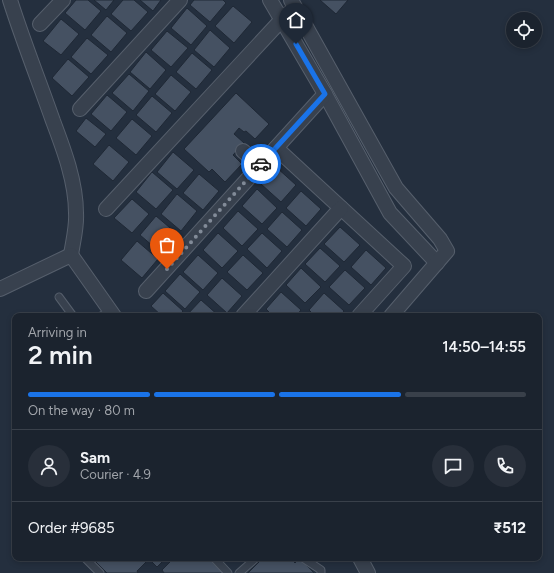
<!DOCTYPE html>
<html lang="en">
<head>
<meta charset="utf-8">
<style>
	body { margin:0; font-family:Figtree,sans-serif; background:#282f3a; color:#f1f3f6; height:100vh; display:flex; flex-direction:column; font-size:15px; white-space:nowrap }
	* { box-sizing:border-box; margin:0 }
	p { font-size:13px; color:#a0a4aa }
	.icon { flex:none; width:22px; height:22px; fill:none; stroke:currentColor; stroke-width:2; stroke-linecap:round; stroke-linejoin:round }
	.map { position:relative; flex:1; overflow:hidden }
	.panel { position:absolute; left:12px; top:313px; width:530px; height:248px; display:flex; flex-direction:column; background:#1b232e; border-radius:8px; box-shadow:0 2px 6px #0003,0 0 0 1px #39404a }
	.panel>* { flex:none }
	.fabs { position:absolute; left:506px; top:12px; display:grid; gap:8px }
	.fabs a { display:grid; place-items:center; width:36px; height:36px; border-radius:50%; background:#1b232e; box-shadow:0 2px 6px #0003,0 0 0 1px #39404a; font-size:20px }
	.pin { position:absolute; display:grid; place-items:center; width:34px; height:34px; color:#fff; margin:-41px -17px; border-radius:50% 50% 50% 0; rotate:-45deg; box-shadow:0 0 4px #0007 }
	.pin .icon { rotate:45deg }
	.courier { position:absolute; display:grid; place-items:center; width:40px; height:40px; margin:-20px; border:3px solid #1a73e8; border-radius:50%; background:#fff; color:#222; box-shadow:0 1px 5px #0007 }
	.overview em { font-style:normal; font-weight:600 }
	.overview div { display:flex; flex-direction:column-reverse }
	.overview { display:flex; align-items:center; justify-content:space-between; height:68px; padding:0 16px }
	h1 { font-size:26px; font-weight:600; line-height:30px }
	.bar { display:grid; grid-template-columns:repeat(4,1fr); gap:6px 4px; align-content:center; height:48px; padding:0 16px }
	.bar i { height:5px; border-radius:3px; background:#39404a }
	.bar .current { background:#1a73e8 }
	.bar p { grid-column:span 4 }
	.line { display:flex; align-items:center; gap:10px; padding:0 16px; border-top:1px solid #39404a }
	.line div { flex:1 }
	.round { display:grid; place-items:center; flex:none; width:42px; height:42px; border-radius:21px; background:#282f3a }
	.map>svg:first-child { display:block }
</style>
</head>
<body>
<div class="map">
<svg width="554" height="573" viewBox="0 0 554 573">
	<rect width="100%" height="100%" fill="#242f3e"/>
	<g fill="#455162" stroke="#1f2835">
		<path d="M76,0H88L101,11L85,30L65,13Z"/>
		<path d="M94,0H114L106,10Z"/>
		<path d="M123,0H134L148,12L131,31L111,14Z"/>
		<path d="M140,0H161L153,11Z"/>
		<path d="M194,0H223L226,3L210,22L190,5Z"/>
		<path d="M320,0H348L336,14Z"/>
		<path d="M233,6L252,22L234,43L215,26Z"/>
		<path d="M187,8L207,26L191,45L171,28Z"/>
		<path d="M107,16L127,33L111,52L91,35Z"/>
		<path d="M61,19L79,34L61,55L43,41Z"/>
		<path d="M210,30L230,48L214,67L194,50Z"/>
		<path d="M167,31L188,48L171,67L151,50Z"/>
		<path d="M87,38L108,55L91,74L71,57Z"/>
		<path d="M146,52L166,70L150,89L130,72Z"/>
		<path d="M192,53L212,70L196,89L176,72Z"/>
		<path d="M68,59L89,77L72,96L52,78Z"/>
		<path d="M129,74L149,91L133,111L112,93Z"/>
		<path d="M171,75L191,92L175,111L155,94Z"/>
		<path d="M236,93L269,124L255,139L246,131L244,132L239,128L234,134L244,143L233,155L242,164L225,182L212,169L209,172L184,149Z"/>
		<path d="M107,95L127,112L111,131L91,114Z"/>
		<path d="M152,96L172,113L156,132L136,115Z"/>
		<path d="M86,118L106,134L95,147L76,131Z"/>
		<path d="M132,119L152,136L136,155L116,138Z"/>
		<path d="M109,145L129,162L113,181L93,164Z"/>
		<path d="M173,152L194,170L177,189L157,172Z"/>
		<path d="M276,167L296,185L281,202L261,184Z"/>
		<path d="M152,172L173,190L156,209L136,192Z"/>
		<path d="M199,174L219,191L203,210L183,193Z"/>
		<path d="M257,189L277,208L262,224L242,206Z"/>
		<path d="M301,191L321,209L306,226L286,208Z"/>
		<path d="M177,194L197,211L181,231L161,214Z"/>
		<path d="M132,199L149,214L132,233L114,218Z"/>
		<path d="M238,211L258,229L242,246L223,228Z"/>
		<path d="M282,212L302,230L287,247L267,229Z"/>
		<path d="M156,216L176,233L160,252L140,235Z"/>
		<path d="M340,227L360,245L344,262L324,244Z"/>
		<path d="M218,233L238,251L222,268L203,250Z"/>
		<path d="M262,233L282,251L267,268L247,249Z"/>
		<path d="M137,241L158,259L142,278L121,260Z"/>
		<path d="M320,248L340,266L325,282L305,264Z"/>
		<path d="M366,250L386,268L371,285L351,267Z"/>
		<path d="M198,255L218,273L203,290L183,272Z"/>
		<path d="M243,255L263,273L247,290L227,272Z"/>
		<path d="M301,268L321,287L305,303L286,285Z"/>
		<path d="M345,270L365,288L349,305L329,287Z"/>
		<path d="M180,274L200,292L185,309L165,291Z"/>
		<path d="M222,278L242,296L227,313L207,295Z"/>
		<path d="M281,292L301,310L296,316H273L266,309Z"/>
		<path d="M163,293L183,311L178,316H162L151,306Z"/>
		<path d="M324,293L344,311L340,316H315L309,310Z"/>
		<path d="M201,300L219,316H186Z"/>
		<path d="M92,558H166L157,567L149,559L137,571L138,573H107Z"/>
		<path d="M174,558H210L224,573H164L162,570Z"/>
		<path d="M263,558H290L295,563L300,558L314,573H248Z"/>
	</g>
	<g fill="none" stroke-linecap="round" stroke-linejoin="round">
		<defs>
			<g id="service">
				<path d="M59,297L73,316"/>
				<path d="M101,316L111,311"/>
				<path d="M85,558L100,573"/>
				<path d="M214,558L228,573"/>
				<path d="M303,558L321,570V573"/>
				<path d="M239,573L256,558"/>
			</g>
			<g id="minor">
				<path d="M10,0C23,41 39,81 53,121C64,150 76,182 76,213C77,227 73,241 71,255"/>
				<path d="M270,0L325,94L390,213L437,263"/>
				<path d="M291,0L396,188L440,239L447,251L391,316"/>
				<path d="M40,24L63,0"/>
				<path d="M80,109L180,0"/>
				<path d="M276,148L404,266L359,316"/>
				<path d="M243,151L260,166"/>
				<path d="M106,209L287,14"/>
				<path d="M0,289L71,255L114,316"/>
				<path d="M146,291L325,94"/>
				<path d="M243,316L341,208"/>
				<path d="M360,558L368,573"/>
			</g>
		</defs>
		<use href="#service" stroke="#565f6c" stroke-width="9"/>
		<use href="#minor" stroke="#565f6c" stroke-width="16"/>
		<use href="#service" stroke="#38414e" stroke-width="7"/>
		<use href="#minor" stroke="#38414e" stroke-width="14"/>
	</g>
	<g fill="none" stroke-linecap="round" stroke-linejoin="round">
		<path stroke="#828b98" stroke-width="4" stroke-dasharray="0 7.2" d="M167,269L261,164"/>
		<path stroke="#1a73e8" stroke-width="5" d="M261,164L325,94L296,44"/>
	</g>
</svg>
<div class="fabs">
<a><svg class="icon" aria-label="locate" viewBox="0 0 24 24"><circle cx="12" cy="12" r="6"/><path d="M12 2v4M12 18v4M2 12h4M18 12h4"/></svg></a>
</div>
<div class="pin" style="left:167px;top:269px;background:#ea580c"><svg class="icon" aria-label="bag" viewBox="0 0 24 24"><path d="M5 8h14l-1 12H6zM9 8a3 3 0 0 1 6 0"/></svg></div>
<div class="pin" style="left:296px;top:44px;background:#1f2937"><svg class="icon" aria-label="home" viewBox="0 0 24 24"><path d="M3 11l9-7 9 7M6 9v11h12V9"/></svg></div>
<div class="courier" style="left:261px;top:164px"><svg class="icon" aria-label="car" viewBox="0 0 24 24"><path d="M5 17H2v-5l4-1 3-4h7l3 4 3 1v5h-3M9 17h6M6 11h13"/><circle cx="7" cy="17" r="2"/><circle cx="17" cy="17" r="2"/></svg></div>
<section class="panel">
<div class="overview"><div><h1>2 min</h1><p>Arriving in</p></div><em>14:50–14:55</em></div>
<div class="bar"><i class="current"></i><i class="current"></i><i class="current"></i><i></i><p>On the way · 80 m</p></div>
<div class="line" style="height:72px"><a class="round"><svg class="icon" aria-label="person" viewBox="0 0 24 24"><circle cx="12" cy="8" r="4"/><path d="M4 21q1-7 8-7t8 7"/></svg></a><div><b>Sam</b><p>Courier · 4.9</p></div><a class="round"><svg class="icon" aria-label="chat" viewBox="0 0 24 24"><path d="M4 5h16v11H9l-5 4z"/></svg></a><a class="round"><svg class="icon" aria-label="phone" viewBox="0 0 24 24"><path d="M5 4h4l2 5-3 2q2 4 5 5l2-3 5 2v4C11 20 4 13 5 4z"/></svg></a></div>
<div class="line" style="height:52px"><div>Order #9685</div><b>₹512</b></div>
</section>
</div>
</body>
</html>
